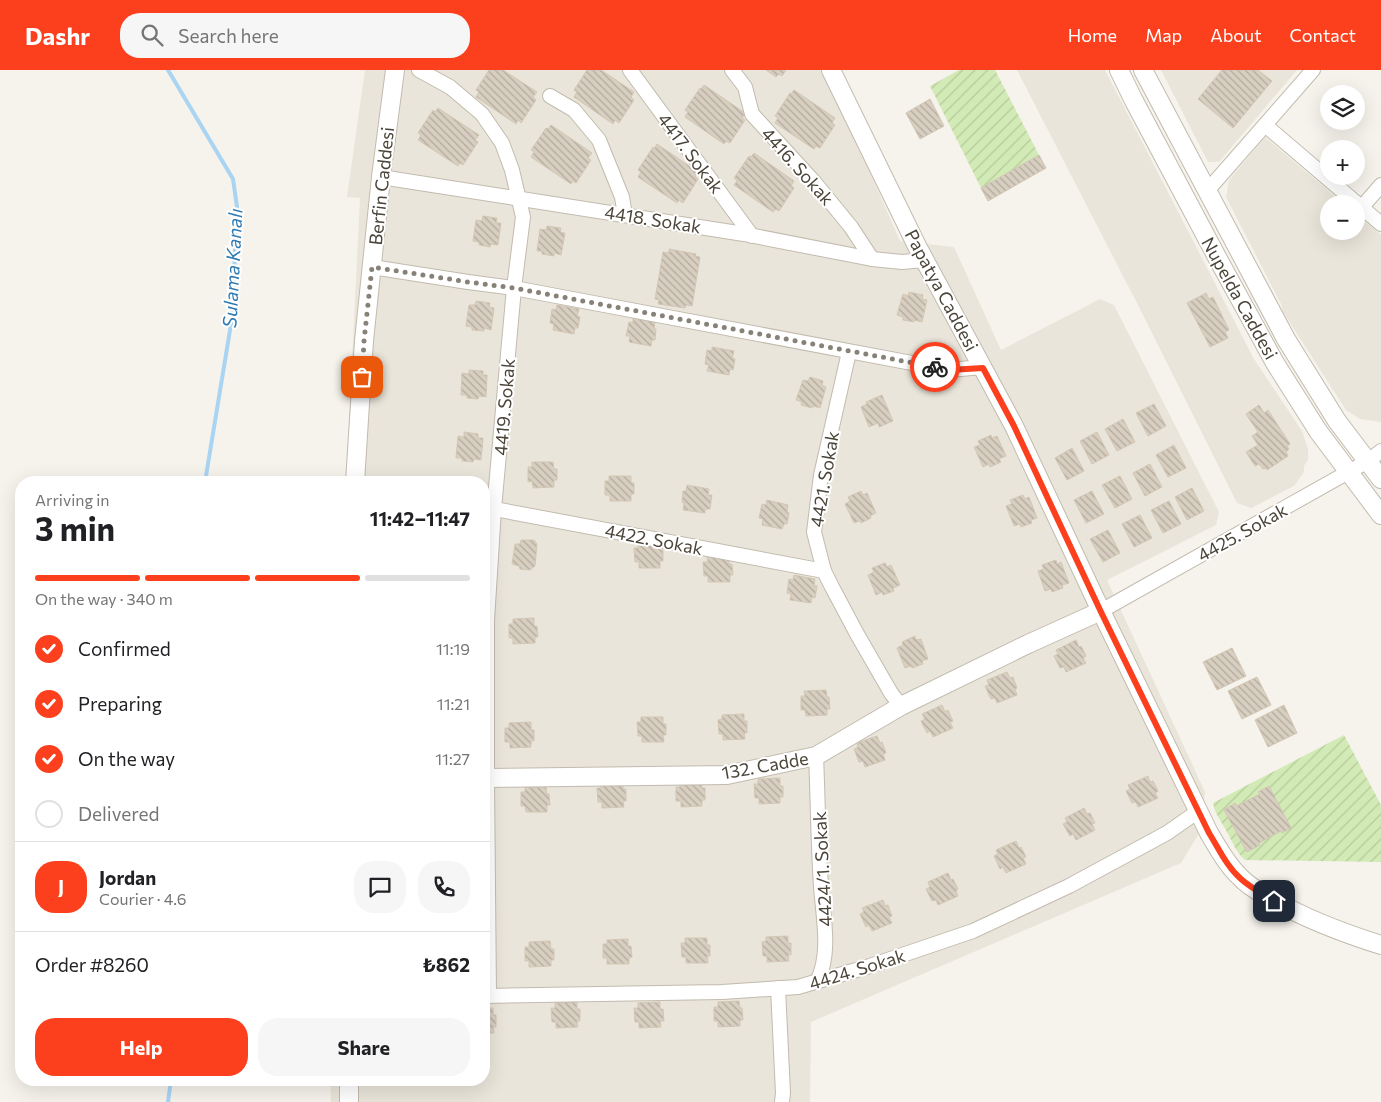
<!DOCTYPE html>
<html lang="en">
<head>
<meta charset="utf-8">
<style>
	body { margin:0; font-family:Commissioner,sans-serif; background:#f6f6f6; color:#202124; height:100vh; display:flex; flex-direction:column; font-size:19px; white-space:nowrap }
	* { box-sizing:border-box; margin:0 }
	p { font-size:16px; color:#757577 }
	.icon { flex:none; width:28px; height:28px; fill:none; stroke:currentColor; stroke-width:2; stroke-linecap:round; stroke-linejoin:round }
	.map { position:relative; flex:1; overflow:hidden }
	.panel { position:absolute; left:15px; top:406px; width:475px; height:610px; display:flex; flex-direction:column; background:#fff; border-radius:20px; box-shadow:0 5px 20px #0002 }
	.panel>* { flex:none }
	.buttons { position:absolute; left:1320px; top:15px; display:grid; gap:10px }
	.buttons a { display:grid; place-items:center; width:45px; height:45px; border-radius:50%; background:#fff; box-shadow:0 5px 20px #0002; font-size:25px }
	.pin { position:absolute; display:grid; place-items:center; width:42px; height:42px; color:#fff; margin:-21px; border-radius:10px; box-shadow:0 2px 8px #0006 }
	.courier { position:absolute; display:grid; place-items:center; width:50px; height:50px; margin:-25px; border:4px solid #fc3f1d; border-radius:50%; background:#fff; color:#222; box-shadow:0 1px 6px #0007 }
	.headline em { font-style:normal; font-weight:700 }
	.headline div { display:flex; flex-direction:column-reverse }
	.headline { display:flex; align-items:center; justify-content:space-between; height:85px; padding:0 20px }
	h1 { font-size:32px; font-weight:700; line-height:38px }
	.bar { display:grid; grid-template-columns:repeat(4,1fr); gap:8px 5px; align-content:center; height:60px; padding:0 20px }
	.bar i { height:6px; border-radius:4px; background:#e0e0e0 }
	.bar .current { background:#fc3f1d }
	.bar p { grid-column:span 4 }
	.line { display:flex; align-items:center; gap:12px; padding:0 20px; border-top:1px solid #e0e0e0 }
	.line div { flex:1 }
	.round { display:grid; place-items:center; flex:none; width:52px; height:52px; border-radius:20px; background:#f6f6f6 }
	ol { padding:0 20px; list-style:none }
	li { display:flex; align-items:center; gap:15px; height:55px }
	li p { margin-inline-start:auto }
	li .icon { padding:5px; border-radius:50%; background:#fc3f1d; color:#fff; stroke-width:4 }
	li:last-child { color:#757577 }
	li i { width:28px; height:28px; border:2px solid #e0e0e0; border-radius:50% }
	.cta { display:flex; gap:10px; margin-top:auto; padding:10px 20px }
	.cta a { flex:1; height:58px; border-radius:20px; background:#fc3f1d; color:#fff; font-size:20px; font-weight:700; line-height:58px; text-align:center }
	.cta a+a { background:#f6f6f6; color:#202124 }
	header { display:flex; align-items:center; gap:30px; box-sizing:border-box; height:70px; padding:0 25px; background:#fc3f1d; color:#fff }
	header strong { font-size:24px }
	nav { display:flex; gap:28px; margin-inline-start:auto; font-size:18px }
	.search { width:350px; height:45px; background:#f6f6f6; display:flex; align-items:center; gap:12px; box-sizing:border-box; padding:0 18px; border-radius:20px; color:#757577; font-size:19px }
	.map>svg:first-child { display:block }
</style>
</head>
<body>
<header>
<strong>Dashr</strong>
<div class="search"><svg class="icon" aria-label="search" viewBox="0 0 24 24"><circle cx="10" cy="10" r="6"/><path d="M15 15l6 6"/></svg>Search here</div>
<nav><a>Home</a><a>Map</a><a>About</a><a>Contact</a></nav>
</header>
<div class="map">
<svg width="1381" height="1032" viewBox="0 0 1381 1032">
	<defs>
		<pattern id="garden-furrows" width="10" height="10" patternUnits="userSpaceOnUse" patternTransform="scale(1.25)"><rect width="10" height="10" fill="#d2eab5"/><path d="M-1 1l2-2M0 10L10 0M9 11l2-2" fill="none" stroke="#b6ca9c"/></pattern>
		<pattern id="building-back-hatch" width="6" height="6" patternUnits="userSpaceOnUse" patternTransform="scale(1.25)"><rect width="6" height="6" fill="#d8cfc1"/><path d="M-1 5l2 2M0 0l6 6M5-1l2 2" fill="none" stroke="#b1aa9e"/></pattern>
	</defs>
	<rect width="100%" height="100%" fill="#f6f3ec"/>
	<g fill="#eae5da">
		<path d="M365,0H820L848,52L900,171L954,177L1001,280L1100,229L1114,235L1219,442L1216,455L1107,510L1205,722L1200,762L1181,793L811,952L810,1032H331L330,1010H484V412H346L360,128L347,127Z"/>
		<path d="M1017,0H1105L1254,289L1302,361L1308,379V390L1304,396V402L1294,416L1251,438L1237,433L1142,243Z"/>
		<path d="M1161,0H1297L1219,92H1208Z"/>
		<path d="M1265,67L1344,134H1329V161H1356V144L1381,165V352L1360,349L1346,340L1283,242L1281,234L1226,127L1229,110Z"/>
	</g>
	<g fill="url(#garden-furrows)">
		<path d="M959,0H995L1039,85L981,118L930,16Z"/>
		<path d="M1344,665L1381,735V792L1245,790C1236,782 1233,773 1227,762C1222,752 1215,745 1213,733Z"/>
	</g>
	<g fill="none" stroke-linecap="round" stroke-linejoin="round">
		<g stroke="#a9d4f2" stroke-width="4">
			<path d="M168,0L233,109L237,137L232,248L205,412"/>
			<path d="M168,1032L171,1010"/>
		</g>
	</g>
	<g fill="url(#building-back-hatch)" stroke="#d3c7b4">
		<path d="M489,0H503L537,22L533,27L536,30L521,53L518,50L516,54L476,27L479,22L476,20Z"/>
		<path d="M587,0H601L634,22L631,27L634,30L619,53L615,50L613,54L574,27L577,22L574,20Z"/>
		<path d="M766,0H786L782,6L779,4L776,7Z"/>
		<path d="M1222,0H1258L1272,11L1233,58L1198,29Z"/>
		<path d="M704,15L745,43L742,48L745,50L730,73L726,71L724,74L685,47L688,42L685,40L700,18L701,19Z"/>
		<path d="M794,20L835,48L832,53L835,55L820,78L816,76L814,79L775,53L778,48L775,46L790,23L791,24Z"/>
		<path d="M930,29L944,56L920,69L906,43Z"/>
		<path d="M438,38L479,65L475,70L478,72L463,95L460,93L458,96L418,70L421,65L418,63L433,40L435,42Z"/>
		<path d="M551,55L592,83L588,88L591,90L576,113L573,111L571,114L531,87L534,82L531,80L546,58L548,59Z"/>
		<path d="M657,74L698,102L695,107L698,109L683,133L679,130L677,133L638,107L641,102L638,100L653,77L654,79Z"/>
		<path d="M754,83L794,111L791,116L794,118L779,141L776,139L773,142L734,115L737,111L734,108L749,86L751,87Z"/>
		<path d="M1039,85L1046,98L988,131L981,118Z"/>
		<path d="M483,146L497,148L496,153H501L498,175L491,174L490,177L479,175V172L473,171L476,150L482,151Z"/>
		<path d="M547,156L561,158L560,162L565,163L561,185L554,183V186L542,184V181H537L540,159L546,160Z"/>
		<path d="M669,179L696,184L695,186L700,187L692,236L686,235L685,238L658,234L659,230L655,229L663,182L669,183Z"/>
		<path d="M909,222L923,225L922,229L927,230L922,252L914,250V252L903,250V247L897,245L903,224L908,226Z"/>
		<path d="M1206,223L1209,229L1213,227L1229,260L1225,262L1228,268L1210,277L1187,233Z"/>
		<path d="M476,231L490,233L489,237L494,238L491,260L484,258V261L472,260V257L466,256L469,235H475Z"/>
		<path d="M557,235L579,239L577,246L580,247L578,258H575L574,264L553,260L554,254L550,253L552,239L556,240Z"/>
		<path d="M633,248L655,251L654,259H656L655,270H652L651,276L629,272L630,266H626L629,252L633,253Z"/>
		<path d="M712,277L734,281L732,288L735,289L733,300L730,299L729,305L707,301L709,295L705,294L707,280L712,281Z"/>
		<path d="M469,300L483,301V305H487L486,327L479,326L478,329L467,328V325H461L462,303L469,304Z"/>
		<path d="M810,307L823,311L822,315L826,317L820,338L813,336L812,338L801,335L802,332L796,330L803,310L808,311Z"/>
		<path d="M882,325L893,351L879,357L878,353L869,357L861,337L867,334L866,332Z"/>
		<path d="M1154,334L1166,356L1148,366L1136,343Z"/>
		<path d="M1259,335L1264,343L1268,340L1290,374L1287,376L1289,379L1286,382L1288,386L1267,400L1266,398L1263,399L1259,394L1255,396L1246,382L1258,375L1252,366L1258,362L1246,344Z"/>
		<path d="M1123,349L1135,372L1117,381L1105,359Z"/>
		<path d="M464,362L478,364V368H483L481,390L474,389L473,392L462,391V388H456L458,366L464,367Z"/>
		<path d="M1097,362L1109,385L1092,394L1080,371Z"/>
		<path d="M991,365L992,368L997,366L1006,386L999,389L1001,392L990,397L989,394L983,397L974,377L980,375L978,371Z"/>
		<path d="M1174,375L1186,398L1168,407L1156,385Z"/>
		<path d="M1072,378L1084,401L1067,410L1055,388Z"/>
		<path d="M532,392H553L554,399H557V410H554V417L533,418L532,411L528,412V397H532Z"/>
		<path d="M1150,394L1162,417L1145,426L1133,403Z"/>
		<path d="M609,406H631V413H634V424H631V431H610V425H605V411H609Z"/>
		<path d="M1120,406L1132,429L1115,438L1102,415Z"/>
		<path d="M687,415L709,419L708,425H712L710,439H705V443L683,440L684,433L682,432L683,421H686Z"/>
		<path d="M1192,418L1204,441L1187,450L1175,427Z"/>
		<path d="M861,421L863,425L867,423L876,443L870,446L871,448L861,453L859,451L854,453L845,434L850,431L848,427Z"/>
		<path d="M1092,421L1104,444L1086,453L1074,430Z"/>
		<path d="M1023,425L1025,429L1029,427L1037,448L1031,450L1032,453L1021,457L1020,454L1014,456L1006,436L1012,434L1010,430Z"/>
		<path d="M767,430L788,435L787,442L789,443L787,454H784L782,459L762,455L763,449L759,448L762,434L766,435Z"/>
		<path d="M1169,431L1181,454L1163,463L1151,440Z"/>
		<path d="M1140,445L1152,468L1134,477L1122,454Z"/>
		<path d="M1108,460L1120,483L1103,492L1090,469Z"/>
		<path d="M521,470H534L537,474L535,496L530,500L520,499L519,496L512,494L515,474H520Z"/>
		<path d="M638,473H660V480H663V491H660V498H639V492H635L634,478H638Z"/>
		<path d="M707,487H729V494H732L733,505H730V512H708V506H704L703,492H708Z"/>
		<path d="M1056,490L1057,494L1061,492L1069,513L1062,515L1063,518L1052,522L1051,519L1045,521L1038,501L1044,499L1042,495Z"/>
		<path d="M885,493L887,497L891,495L900,515L893,518L894,521L883,525L882,522L876,525L868,505L874,502L872,498Z"/>
		<path d="M794,505L815,509L814,516H817L815,528L812,527L811,533L790,530L791,524L787,523L789,509L793,510Z"/>
		<path d="M534,548V556H537L538,567H535V573L513,574V568H509V554H513V549Z"/>
		<path d="M915,566L916,570L921,569L928,589L922,591L923,594L912,598L911,596L905,598L897,578L903,575L902,572Z"/>
		<path d="M1076,570L1079,577L1081,576L1086,586L1083,588L1086,593L1066,602L1064,597L1060,598L1054,586L1058,584L1056,580Z"/>
		<path d="M1232,578L1246,606L1217,620L1203,592Z"/>
		<path d="M1007,602L1010,608L1013,607L1017,618L1015,619L1017,625L997,633L995,628L991,629L985,616L989,615L987,610Z"/>
		<path d="M1257,607L1271,635L1242,649L1228,621Z"/>
		<path d="M826,620L827,627H829L830,639H827V645L806,646L805,640H801V626H805L804,621Z"/>
		<path d="M942,635L945,642L948,640L953,651L950,652L953,658L933,667L930,661L927,663L921,651L925,649L922,644Z"/>
		<path d="M1284,635L1297,663L1268,677L1255,650Z"/>
		<path d="M744,644V651H747V663H744L745,669L723,670V664H719L718,650L722,649V645Z"/>
		<path d="M641,647H663V654H666V665H663L664,672H642V666H638L637,652H641Z"/>
		<path d="M531,652V660H534V671H531V677L510,678V672H505V658H509V653Z"/>
		<path d="M877,666L880,673L882,672L886,683L883,684L885,690L865,697L863,691L859,692L854,679L858,677L857,673Z"/>
		<path d="M1148,706L1150,712L1153,711L1158,721L1155,723L1158,728L1138,737L1136,732L1132,733L1126,721L1130,719L1128,715Z"/>
		<path d="M780,708V716H783V727H780V733L759,734V728H755L754,714H758V709Z"/>
		<path d="M701,711L702,718H705V730H702V736L681,737V731H676V717H680V712Z"/>
		<path d="M623,712V719H626V731H623L624,737L602,738V732H598L597,718H601V713Z"/>
		<path d="M1269,716L1291,758L1282,763L1281,761L1259,773L1260,775L1247,782L1224,740L1235,733L1237,736L1260,724L1258,722Z"/>
		<path d="M525,717H546L547,724H549L550,735H547V742H526L525,736H521V722H525Z"/>
		<path d="M1084,738L1087,744L1090,743L1095,753L1092,754L1095,760L1076,770L1073,764L1070,766L1063,754L1067,752L1065,748Z"/>
		<path d="M1016,771L1019,778L1021,777L1026,787L1023,788L1026,794L1006,803L1003,797L1000,799L994,786L998,784L996,780Z"/>
		<path d="M948,803L951,810L953,809L958,819L956,821L958,826L938,835L936,830L932,831L926,819L930,817L928,812Z"/>
		<path d="M883,830L885,836L888,835L892,846L889,847L892,853L872,861L869,855L866,857L860,844L864,842L862,838Z"/>
		<path d="M788,866V873H791V885H788L789,891L767,892V886H763L762,872L766,871V867Z"/>
		<path d="M685,868H707V875H710V886H707L708,893H686V887H682L681,873H685Z"/>
		<path d="M628,869V876H631L632,887L629,888V894H607V888H603V874H607V870Z"/>
		<path d="M550,871L551,879H554V890H551V896L529,897V891H525V877H529V872Z"/>
		<path d="M739,931L740,938H742L743,950H740V956L718,957V951H714V937H718V932Z"/>
		<path d="M577,932V939H580V951H577L578,957L556,958V952H552L551,938H555V933Z"/>
		<path d="M660,932V939H663L664,951H660L661,957L639,958V952H635L634,938H638V933Z"/>
		<path d="M484,938H493V945H496V957H493L494,963H484Z"/>
	</g>
	<g fill="none" stroke-linecap="round" stroke-linejoin="round">
		<defs>
			<g id="minor">
				<path d="M419,0L450,17L482,44L502,73L512,100L523,147L514,218L494,439L487,550V708L489,926"/>
				<path d="M630,0L752,166"/>
				<path d="M732,0L745,17L752,44L815,113L851,157L872,189"/>
				<path d="M550,26L574,40L599,70L622,127L625,145"/>
				<path d="M1265,55L1381,154"/>
				<path d="M381,107L744,164L872,189L902,192L925,190"/>
				<path d="M1207,121L1313,0"/>
				<path d="M1362,137L1381,115"/>
				<path d="M372,197L468,212L514,218L949,300L983,297"/>
				<path d="M849,282L821,405L814,462L824,501L832,517L857,564L891,623L901,636"/>
				<path d="M484,437L824,501"/>
				<path d="M1101,541L1368,391L1381,381"/>
				<path d="M816,686C818,730 818,773 821,816C823,847 831,881 818,910"/>
				<path d="M778,918L783,1023L782,1032"/>
				<path d="M484,926L722,922L798,917L870,896L973,861L1069,816L1167,763L1197,742"/>
			</g>
			<g id="tertiary">
				<path d="M831,0L917,176L1014,356L1101,541L1209,763C1218,778 1227,795 1240,807C1248,816 1261,823 1271,829C1306,849 1343,863 1381,875"/>
				<path d="M1119,0L1133,29L1218,189L1275,293L1318,361L1381,445"/>
				<path d="M1143,0L1286,269L1337,351L1381,409"/>
				<path d="M355,412L364,271L381,107L395,0"/>
				<path d="M484,708L727,705L816,686L901,636L1028,574L1101,541"/>
				<path d="M349,1032V1010"/>
			</g>
		</defs>
		<use href="#minor" stroke="#c2bbae" stroke-width="16"/>
		<use href="#tertiary" stroke="#c2bbae" stroke-width="20"/>
		<use href="#minor" stroke="#fff" stroke-width="14"/>
		<use href="#tertiary" stroke="#fff" stroke-width="18"/>
	</g>
	<g fill="none" stroke-linecap="round" stroke-linejoin="round">
		<path stroke="#878178" stroke-width="5" stroke-dasharray="0 9" d="M362,307L364,271L372,197L468,212L514,218L935,297"/>
		<path stroke="#fc3f1d" stroke-width="6" d="M935,297L949,300L983,298L1014,356L1101,542L1209,763C1219,779 1227,797 1241,809C1251,818 1263,824 1274,831"/>
	</g>
	<g text-anchor="middle" dominant-baseline="central" stroke-width="4" stroke-linejoin="round" paint-order="stroke">
		<g font-size="18" fill="#4b4439" stroke="#fff">
			<text transform="translate(691 83) rotate(53)">4417. Sokak</text>
			<text transform="translate(798 96) rotate(48)">4416. Sokak</text>
			<text transform="translate(381 116) rotate(-84)">Berfin Caddesi</text>
			<text transform="translate(653 149) rotate(9)">4418. Sokak</text>
			<text transform="translate(942 220) rotate(62)">Papatya Caddesi</text>
			<text transform="translate(1240 228) rotate(61)">Nupelda Caddesi</text>
			<text transform="translate(504 337) rotate(-85)">4419. Sokak</text>
			<text transform="translate(824 409) rotate(-80)">4421. Sokak</text>
			<text transform="translate(1242 462) rotate(-29)">4425. Sokak</text>
			<text transform="translate(654 469) rotate(11)">4422. Sokak</text>
			<text transform="translate(765 695) rotate(-10)">132. Cadde</text>
			<text transform="translate(822 799) rotate(-93)">4424/1. Sokak</text>
			<text transform="translate(857 899) rotate(-17)">4424. Sokak</text>
		</g>
		<g font-size="19" font-style="italic" fill="#2e7ab2" stroke="#fff">
			<text transform="translate(232 198) rotate(-87)">Sulama Kanalı</text>
		</g>
	</g>
</svg>
<div class="buttons">
<a><svg class="icon" aria-label="layers" viewBox="0 0 24 24"><path d="M12 4l9 5-9 5-9-5zM3 14l9 5 9-5"/></svg></a>
<a>+</a>
<a>−</a>
</div>
<div class="pin" style="left:362px;top:307px;background:#ea580c"><svg class="icon" aria-label="bag" viewBox="0 0 24 24"><path d="M5 8h14l-1 12H6zM9 8a3 3 0 0 1 6 0"/></svg></div>
<div class="pin" style="left:1274px;top:831px;background:#1f2937"><svg class="icon" aria-label="home" viewBox="0 0 24 24"><path d="M3 11l9-7 9 7M6 9v11h12V9"/></svg></div>
<div class="courier" style="left:935px;top:297px"><svg class="icon" aria-label="bike" viewBox="0 0 24 24"><circle cx="6" cy="16" r="4"/><circle cx="18" cy="16" r="4"/><path d="M6 16l4-8h5l3 8M10 8l3 8H6M13 5h3"/></svg></div>
<section class="panel">
<div class="headline"><div><h1>3 min</h1><p>Arriving in</p></div><em>11:42–11:47</em></div>
<div class="bar"><i class="current"></i><i class="current"></i><i class="current"></i><i></i><p>On the way · 340 m</p></div>
<ol>
<li><svg class="icon" aria-label="check" viewBox="0 0 24 24"><path d="M5 12l5 5 9-10"/></svg>Confirmed<p>11:19</p></li>
<li><svg class="icon" aria-label="check" viewBox="0 0 24 24"><path d="M5 12l5 5 9-10"/></svg>Preparing<p>11:21</p></li>
<li><svg class="icon" aria-label="check" viewBox="0 0 24 24"><path d="M5 12l5 5 9-10"/></svg>On the way<p>11:27</p></li>
<li><i></i>Delivered</li>
</ol>
<div class="line" style="height:90px"><b class="round" style="background:#fc3f1d;color:#fff">J</b><div><b>Jordan</b><p>Courier · 4.6</p></div><a class="round"><svg class="icon" aria-label="chat" viewBox="0 0 24 24"><path d="M4 5h16v11H9l-5 4z"/></svg></a><a class="round"><svg class="icon" aria-label="phone" viewBox="0 0 24 24"><path d="M5 4h4l2 5-3 2q2 4 5 5l2-3 5 2v4C11 20 4 13 5 4z"/></svg></a></div>
<div class="line" style="height:65px"><div>Order #8260</div><b>₺862</b></div>
<div class="cta"><a>Help</a><a>Share</a></div>
</section>
</div>
</body>
</html>
